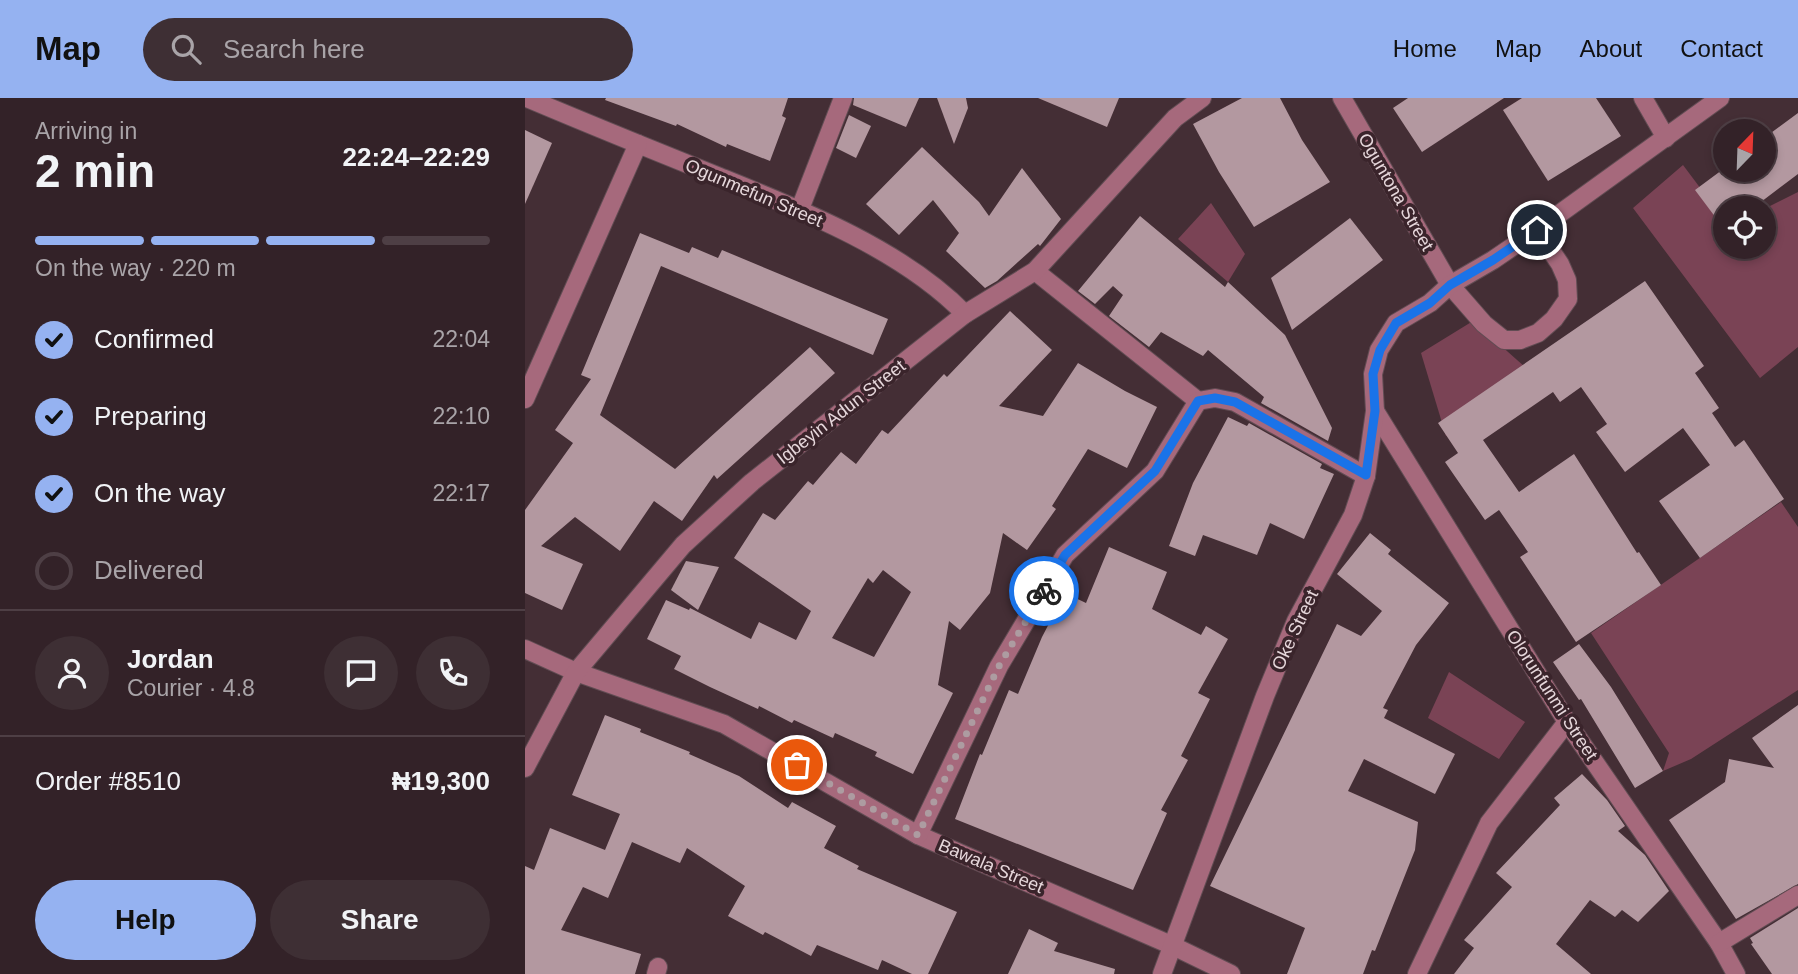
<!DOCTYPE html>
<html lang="en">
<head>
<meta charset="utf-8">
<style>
	body { margin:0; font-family:Arial,sans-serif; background:#3e2f34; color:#f1f3f6; height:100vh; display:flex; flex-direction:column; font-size:26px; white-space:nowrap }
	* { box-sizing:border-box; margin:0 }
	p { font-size:23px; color:#a9a4a8 }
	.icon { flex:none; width:38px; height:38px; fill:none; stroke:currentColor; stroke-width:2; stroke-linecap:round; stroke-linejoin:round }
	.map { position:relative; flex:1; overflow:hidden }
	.panel { display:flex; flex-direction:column; background:#332228; width:525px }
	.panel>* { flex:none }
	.needle { width:46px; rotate:23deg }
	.buttons { position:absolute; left:1188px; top:21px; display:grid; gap:14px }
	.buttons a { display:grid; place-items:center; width:63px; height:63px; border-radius:50%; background:#332228; box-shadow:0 4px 10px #0003,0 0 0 2px #4e3f45; font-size:35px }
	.pin { position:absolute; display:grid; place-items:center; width:60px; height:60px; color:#fff; margin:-30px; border:4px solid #fff; border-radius:50%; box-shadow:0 2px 7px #0007 }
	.courier { position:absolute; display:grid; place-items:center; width:70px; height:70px; margin:-35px; border:5px solid #1a73e8; border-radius:50%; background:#fff; color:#222; box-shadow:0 2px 9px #0007 }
	.overview em { font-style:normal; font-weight:600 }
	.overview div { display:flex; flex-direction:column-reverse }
	.overview { display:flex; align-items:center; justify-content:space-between; height:119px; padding:0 35px }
	h1 { font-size:46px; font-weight:600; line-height:52px }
	.bar { display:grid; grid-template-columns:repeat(4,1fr); gap:10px 7px; align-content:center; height:84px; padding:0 35px }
	.bar i { height:9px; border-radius:5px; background:#4e3f45 }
	.bar .on { background:#95b2f1 }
	.bar p { grid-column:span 4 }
	.line { display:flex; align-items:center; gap:18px; padding:0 35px; border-top:2px solid #4e3f45 }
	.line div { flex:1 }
	.round { display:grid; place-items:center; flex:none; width:74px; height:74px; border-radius:37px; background:#3e2f34 }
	ol { padding:0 35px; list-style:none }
	li { display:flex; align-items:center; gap:21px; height:77px }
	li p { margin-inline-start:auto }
	li .icon { padding:7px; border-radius:50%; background:#95b2f1; color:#111; stroke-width:4 }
	li:last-child { color:#a9a4a8 }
	li i { width:38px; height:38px; border:4px solid #4e3f45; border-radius:50% }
	.button { display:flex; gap:14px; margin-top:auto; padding:14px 35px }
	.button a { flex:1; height:80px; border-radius:42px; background:#95b2f1; color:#111; font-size:28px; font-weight:600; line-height:80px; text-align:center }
	.button a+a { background:#3e2f34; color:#f1f3f6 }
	header { display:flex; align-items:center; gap:42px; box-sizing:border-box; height:98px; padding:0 35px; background:#95b2f1; color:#111 }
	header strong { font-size:33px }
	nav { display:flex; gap:38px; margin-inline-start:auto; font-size:24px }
	.search { width:490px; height:63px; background:#3e2f34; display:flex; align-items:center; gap:18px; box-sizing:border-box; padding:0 24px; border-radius:38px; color:#a9a4a8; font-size:26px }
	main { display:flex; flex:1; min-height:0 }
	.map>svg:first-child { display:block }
</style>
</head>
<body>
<header>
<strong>Map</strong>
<div class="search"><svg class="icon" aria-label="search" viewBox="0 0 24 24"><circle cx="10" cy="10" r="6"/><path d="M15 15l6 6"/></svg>Search here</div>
<nav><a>Home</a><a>Map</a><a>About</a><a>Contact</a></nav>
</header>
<main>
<section class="panel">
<div class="overview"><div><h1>2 min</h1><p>Arriving in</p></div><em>22:24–22:29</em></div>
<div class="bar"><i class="on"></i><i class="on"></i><i class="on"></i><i></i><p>On the way · 220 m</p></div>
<ol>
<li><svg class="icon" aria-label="check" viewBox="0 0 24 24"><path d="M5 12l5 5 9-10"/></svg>Confirmed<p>22:04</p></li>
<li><svg class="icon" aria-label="check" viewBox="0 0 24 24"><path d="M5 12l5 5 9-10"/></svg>Preparing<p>22:10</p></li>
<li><svg class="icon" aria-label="check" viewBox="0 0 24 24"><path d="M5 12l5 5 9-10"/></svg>On the way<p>22:17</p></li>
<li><i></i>Delivered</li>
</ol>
<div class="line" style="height:126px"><a class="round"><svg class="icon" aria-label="person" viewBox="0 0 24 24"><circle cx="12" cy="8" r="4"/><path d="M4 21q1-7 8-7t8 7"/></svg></a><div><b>Jordan</b><p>Courier · 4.8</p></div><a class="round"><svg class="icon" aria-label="chat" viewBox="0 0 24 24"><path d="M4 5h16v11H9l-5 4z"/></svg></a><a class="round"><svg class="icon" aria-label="phone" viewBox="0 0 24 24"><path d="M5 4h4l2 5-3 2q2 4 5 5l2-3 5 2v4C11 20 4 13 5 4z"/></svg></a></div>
<div class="line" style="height:91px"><div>Order #8510</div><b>₦19,300</b></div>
<div class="button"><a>Help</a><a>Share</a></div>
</section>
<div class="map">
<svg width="1273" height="876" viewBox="0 0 1273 876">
	<rect width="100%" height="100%" fill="#442e35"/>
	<g fill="#7a4355">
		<path d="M1158,67L1200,123V149H1239V111L1273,94V249L1235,280L1108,110Z"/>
		<path d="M686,105L720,156L703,184L653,141Z"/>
		<path d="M948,223L1000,269L921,338L896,255Z"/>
		<path d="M1256,404L1273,429V592L1166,661L1138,673L1144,655L1066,535Z"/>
		<path d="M924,574L1000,624L974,661L903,620Z"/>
	</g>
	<g fill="#b398a0" fill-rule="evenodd">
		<path d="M81,0H263L257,18L261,20L245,63L202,46L201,49L152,26L151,28L80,2Z"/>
		<path d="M329,0H394L381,29L328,7Z"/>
		<path d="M412,0H441L443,10L429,46Z"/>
		<path d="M513,0H594L582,29Z"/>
		<path d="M717,0H755L777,42L805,84L729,129L694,74L668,26Z"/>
		<path d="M883,0H979L897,54L868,10Z"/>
		<path d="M997,0H1071L1096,38L1023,83L978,12Z"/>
		<path d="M1273,15V76L1228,110H1200V132L1170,92L1197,72H1239V40Z"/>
		<path d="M324,17L346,28L331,60L311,50Z"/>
		<path d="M0,32L27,45L0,106Z"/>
		<path d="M397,49L454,104L464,118L497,70L536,121L515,148L513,146L472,183L460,190L421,153L434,135L408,102L374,137L341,106Z"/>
		<path d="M615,118L700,189L703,184L760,237L807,330L803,343L736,305L739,299L683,252L678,258L636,234L624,249L584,218L598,197L588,188L570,206L553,193Z"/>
		<path d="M825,120L858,162L767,232L746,180Z"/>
		<path d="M115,135L164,155L167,149L193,160L197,152L363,221L348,257L136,168L75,317L150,371L285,249L310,275L192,381L189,377L157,423L129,403L95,453L50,419L16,448L58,466L37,512L0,495V412L48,345L30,332L66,281L56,277Z"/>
		<path d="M1120,183L1179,268L1170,275L1194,310L1187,315L1210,349L1219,342L1259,401L1175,460L1134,403L1185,367L1158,330L1100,374L1071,334L1082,326L1056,289L1035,304L1028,294L958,342L994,394L1049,356L1112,455L1114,454L1136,487L1051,544L995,459L1003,454L974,412L960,422L920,364L933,355L913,325Z"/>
		<path d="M485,213L527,252L474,308L518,318L553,265L600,293L632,309L602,370L563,351L527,408L531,411L502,452L478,435L465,495L435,532L424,523L413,587L428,595L388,676L350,658L352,654L310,635L308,640L269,622L267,625L234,608L233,611L185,589L149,571L156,558L122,541L141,502L164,512L165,510L226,541L234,524L271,542L286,513L209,460L238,415L250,422L283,383L288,387L316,354L331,366L357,332L363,336L419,276L422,279ZM358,472L386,494L349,559L307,540L343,480L348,485Z"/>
		<path d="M703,319L722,328L724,325L797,366L795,370L809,376L779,441L745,425L732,457L678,437L670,458L644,448L668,385Z"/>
		<path d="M845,435L866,452L863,456L924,505L891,547L858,610L863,612L859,620L930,656L910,696L839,661L823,693L893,724L890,752L850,853L847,852L838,876H762L780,830L685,788L812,526L836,538L857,513L812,476Z"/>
		<path d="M584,449L642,474L627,511L676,537L681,528L703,541L673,595L685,601L656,658L663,662L636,712L642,715L608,792L430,721L455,656L457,657L484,592L493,596L517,539L540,495L561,505Z"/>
		<path d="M161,463L194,469L173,512L146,492Z"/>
		<path d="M1054,546L1086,589L1138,673L1110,690L1056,601L1054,602L1028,564Z"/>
		<path d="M1273,607V786L1211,821L1144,722L1200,684L1204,661L1249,670L1227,640Z"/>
		<path d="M80,617L116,631L115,634L165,654L164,656L214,678L263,710L267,704L311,728L299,750L334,768L332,771L432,814L403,876H387L357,862L353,872L292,847L286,858L240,834L238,837L203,818L220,788L162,750L155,765L107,744L83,800L58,789L36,832L116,856L110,876H0V768L9,772L25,730L80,752L95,716L47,697Z"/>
		<path d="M1057,676L1082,702L1100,728L1093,733L1120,757L1144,793L1113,824L1097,812L1090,819L1065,802L1031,846L1066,876H929L949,850L939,842L987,789L971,775L1035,707L1029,700Z"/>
		<path d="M1273,810V876H1247L1226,846L1228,845L1225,840Z"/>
		<path d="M504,831L533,845L529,853L590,871L589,876H483Z"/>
	</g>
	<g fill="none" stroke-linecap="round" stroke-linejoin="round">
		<defs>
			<g id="minor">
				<path d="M2,0C66,27 130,53 195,79C277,112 378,152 440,216"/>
				<path d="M817,0L925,187L959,226L979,242H995L1013,235L1029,221L1043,201L1042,182L1035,166L1012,132"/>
				<path d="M1118,0L1141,40"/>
				<path d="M275,111L318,0"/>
				<path d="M510,173L673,303L690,300L710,304L841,378"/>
				<path d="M0,301L113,46"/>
				<path d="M850,313L1042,624L1194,845L1211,876"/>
				<path d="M0,551L51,574L199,626L393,737L646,847L706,876"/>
				<path d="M0,670L51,574L158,447L227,384L440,216L510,173L650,20L677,0"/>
				<path d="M393,737L474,568L540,457L630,373L673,303"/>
				<path d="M1194,845L1273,797"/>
				<path d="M131,876L133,869"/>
				<path d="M637,876L740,598L771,523L828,417L841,378L850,313L848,276L854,252L871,225L905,205L925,187L968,162L1012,132L1195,0"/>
				<path d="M892,876L964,725L1042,624"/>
			</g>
		</defs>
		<use href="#minor" stroke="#614c53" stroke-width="20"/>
		<use href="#minor" stroke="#a6697c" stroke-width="18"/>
	</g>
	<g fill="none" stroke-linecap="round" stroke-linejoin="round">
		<path stroke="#ad9ca1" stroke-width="7" stroke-dasharray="0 12.6" d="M272,667L393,737L474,568L519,493"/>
		<path stroke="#1a73e8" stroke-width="9" d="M519,493L540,457L630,373L673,303L690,300L710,304L841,377L850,313L848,276L855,252L871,225L905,205L925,187L968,162L1012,132"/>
	</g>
	<g text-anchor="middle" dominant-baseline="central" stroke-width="7" stroke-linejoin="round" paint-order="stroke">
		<g font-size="18" fill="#e6d7db" stroke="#3a242b">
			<text transform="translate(871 94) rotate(60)">Oguntona Street</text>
			<text transform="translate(229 95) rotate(23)">Ogunmefun Street</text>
			<text transform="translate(316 314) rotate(-38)">Igbeyin Adun Street</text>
			<text transform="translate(770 532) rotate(-65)">Oke Street</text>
			<text transform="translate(1027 597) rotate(57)">Olorunfunmi Street</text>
			<text transform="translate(466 768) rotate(23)">Bawala Street</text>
		</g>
	</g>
</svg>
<div class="buttons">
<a><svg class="needle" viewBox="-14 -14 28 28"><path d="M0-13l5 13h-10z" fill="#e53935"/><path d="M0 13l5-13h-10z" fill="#a9a4a8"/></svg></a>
<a><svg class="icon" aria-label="locate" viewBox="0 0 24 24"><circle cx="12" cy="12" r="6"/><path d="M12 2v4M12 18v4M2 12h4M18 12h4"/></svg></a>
</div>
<div class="pin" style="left:272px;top:667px;background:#ea580c"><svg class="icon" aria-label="bag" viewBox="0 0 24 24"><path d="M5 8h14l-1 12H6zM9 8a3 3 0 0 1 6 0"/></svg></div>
<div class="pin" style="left:1012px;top:132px;background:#1f2937"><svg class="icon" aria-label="home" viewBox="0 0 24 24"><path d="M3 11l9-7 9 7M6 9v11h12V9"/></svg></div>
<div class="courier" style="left:519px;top:493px"><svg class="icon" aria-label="bike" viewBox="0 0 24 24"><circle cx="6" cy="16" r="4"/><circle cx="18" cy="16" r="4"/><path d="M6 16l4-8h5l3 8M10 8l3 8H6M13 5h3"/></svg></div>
</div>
</main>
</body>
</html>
